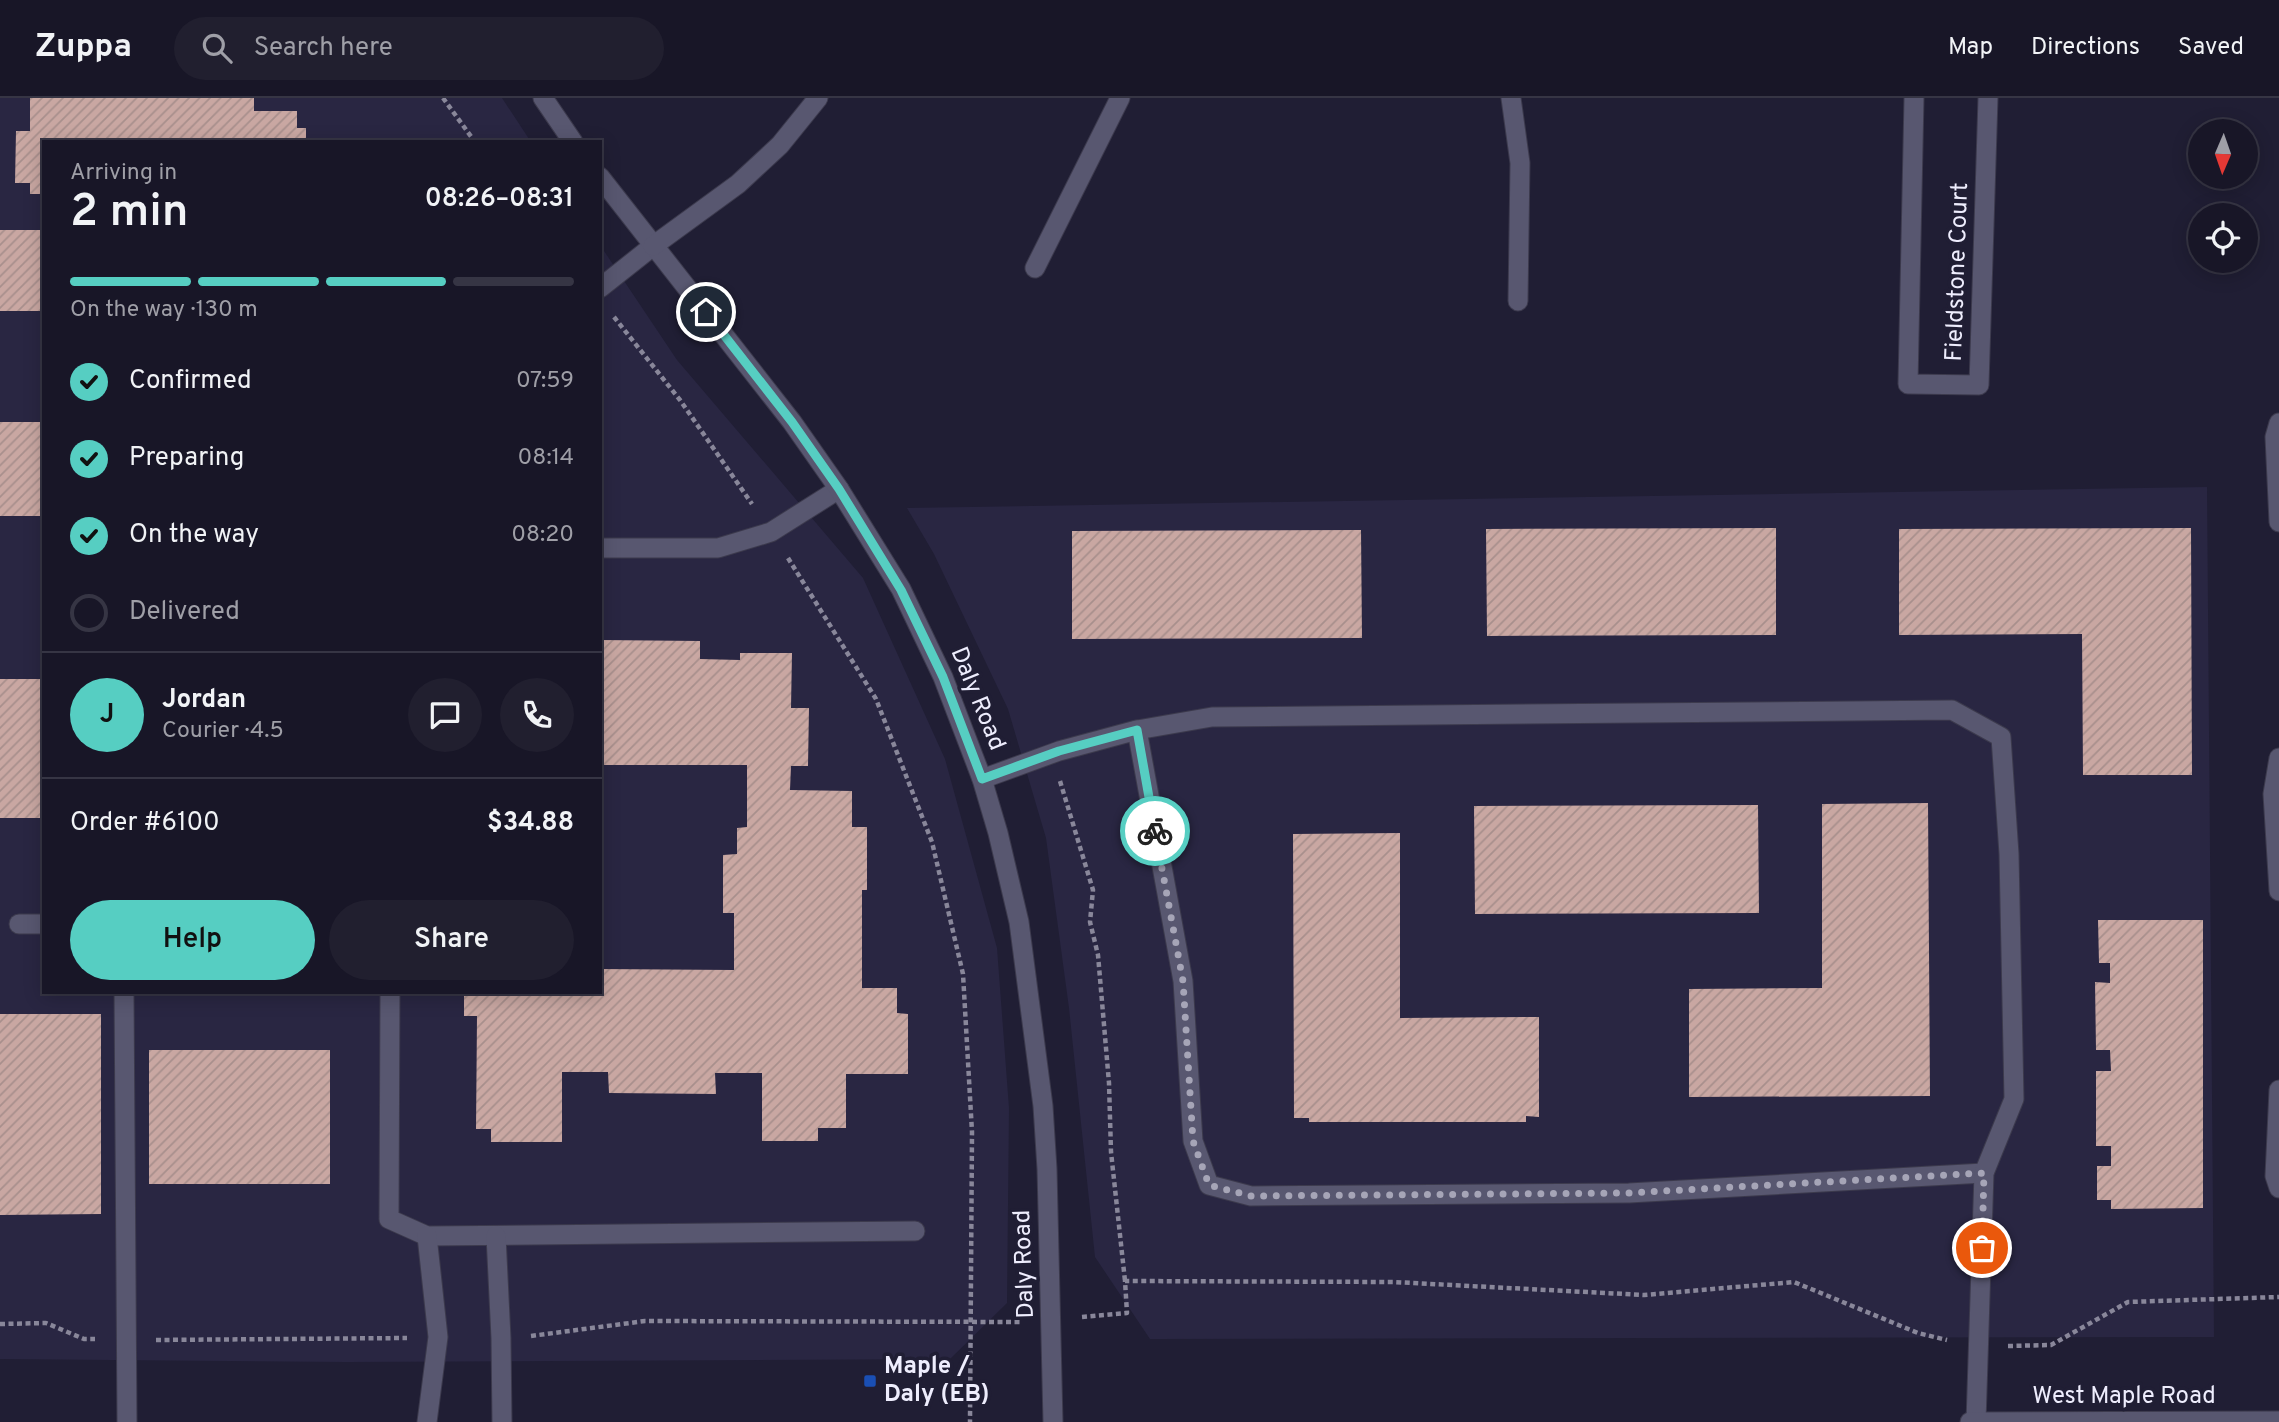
<!DOCTYPE html>
<html lang="en">
<head>
<meta charset="utf-8">
<style>
	body { margin:0; font-family:Overpass,sans-serif; background:#211f2f; color:#f1f3f6; height:100vh; display:flex; flex-direction:column; font-size:26px; white-space:nowrap }
	* { box-sizing:border-box; margin:0 }
	p { font-size:23px; color:#9f9fa7 }
	.icon { flex:none; width:38px; height:38px; fill:none; stroke:currentColor; stroke-width:2; stroke-linecap:round; stroke-linejoin:round }
	.map { position:relative; flex:1; overflow:hidden }
	.panel { position:absolute; left:42px; top:42px; width:560px; height:854px; display:flex; flex-direction:column; background:#181627; border-radius:0px; box-shadow:0 4px 18px #0003,0 0 0 2px #363544 }
	.panel>* { flex:none }
	.needle { width:46px; rotate:182deg }
	.tools { position:absolute; left:2188px; top:21px; display:grid; gap:14px }
	.tools a { display:grid; place-items:center; width:70px; height:70px; border-radius:50%; background:#181627; box-shadow:0 4px 18px #0003,0 0 0 2px #363544; font-size:35px }
	.pin { position:absolute; display:grid; place-items:center; width:60px; height:60px; color:#fff; margin:-30px; border:4px solid #fff; border-radius:50%; box-shadow:0 2px 7px #0007 }
	.courier { position:absolute; display:grid; place-items:center; width:70px; height:70px; margin:-35px; border:5px solid #56cec2; border-radius:50%; background:#fff; color:#222; box-shadow:0 2px 9px #0007 }
	.head em { font-style:normal; font-weight:600 }
	.head div { display:flex; flex-direction:column-reverse }
	.head { display:flex; align-items:center; justify-content:space-between; height:119px; padding:0 28px }
	h1 { font-size:46px; font-weight:600; line-height:52px }
	.bar { display:grid; grid-template-columns:repeat(4,1fr); gap:10px 7px; align-content:center; height:84px; padding:0 28px }
	.bar i { height:9px; border-radius:5px; background:#363544 }
	.bar .active { background:#56cec2 }
	.bar p { grid-column:span 4 }
	.line { display:flex; align-items:center; gap:18px; padding:0 28px; border-top:2px solid #363544 }
	.line div { flex:1 }
	.round { display:grid; place-items:center; flex:none; width:74px; height:74px; border-radius:37px; background:#211f2f }
	ol { padding:0 28px; list-style:none }
	li { display:flex; align-items:center; gap:21px; height:77px }
	li p { margin-inline-start:auto }
	li .icon { padding:7px; border-radius:50%; background:#56cec2; color:#111; stroke-width:4 }
	li:last-child { color:#9f9fa7 }
	li i { width:38px; height:38px; border:4px solid #363544; border-radius:50% }
	.action { display:flex; gap:14px; margin-top:auto; padding:14px 28px }
	.action a { flex:1; height:80px; border-radius:42px; background:#56cec2; color:#111; font-size:28px; font-weight:600; line-height:80px; text-align:center }
	.action a+a { background:#211f2f; color:#f1f3f6 }
	header { display:flex; align-items:center; gap:42px; box-sizing:border-box; height:98px; padding:0 35px; background:#181627; border-bottom:2px solid #363544 }
	header strong { font-size:33px }
	nav { display:flex; gap:38px; margin-inline-start:auto; font-size:24px }
	.search { width:490px; height:63px; background:#211f2f; display:flex; align-items:center; gap:18px; box-sizing:border-box; padding:0 24px; border-radius:38px; color:#9f9fa7; font-size:26px }
	.map>svg:first-child { display:block }
</style>
</head>
<body>
<header>
<strong>Zuppa</strong>
<div class="search"><svg class="icon" aria-label="search" viewBox="0 0 24 24"><circle cx="10" cy="10" r="6"/><path d="M15 15l6 6"/></svg>Search here</div>
<nav><a>Map</a><a>Directions</a><a>Saved</a></nav>
</header>
<div class="map">
<svg width="2279" height="1324" viewBox="0 0 2279 1324">
	<defs>
		<pattern id="building-hatch" width="6" height="6" patternUnits="userSpaceOnUse" patternTransform="scale(1.75)"><rect width="6" height="6" fill="#c9a7a2"/><path d="M-1 1l2-2M0 6l6-6M5 7l2-2" fill="none" stroke="#a88f8c"/></pattern>
	</defs>
	<rect width="100%" height="100%" fill="#201e34"/>
	<g fill="#292642">
		<path d="M0,0H502L531,44H44V894H600V147L677,262L863,480L945,661L997,850L1009,1010L1007,1205L950,1261L346,1264L0,1261Z"/>
		<path d="M2207,389L2214,1239L1150,1241L1095,1159L1069,910L1046,740L1008,611L934,456L907,410Z"/>
	</g>
	<g fill="url(#building-hatch)">
		<path d="M30,0H254V13H297V30H306V44H44V96H30V85H15L16,33H30Z"/>
		<rect x="0" y="132" width="44" height="81"/>
		<rect x="0" y="324" width="44" height="94"/>
		<path d="M1776,430V537L1487,538L1486,431Z"/>
		<path d="M2191,430L2192,677H2083L2082,536L1899,537V431Z"/>
		<path d="M1361,432L1362,540L1072,541V433Z"/>
		<path d="M600,542L700,543V561L740,562V555H792L791,610H809L808,668H791L790,692L852,693V729H867V792H862V890H897V915L908,916V976H846V1030H818V1043H762V975H715L716,996L609,995L608,974H562V1044H491V1031H476L477,918H464V894H600V871L734,872V815H723V757L737,756V730L747,729V667H600Z"/>
		<rect x="0" y="581" width="44" height="139"/>
		<path d="M1928,705L1930,998L1689,999V891L1822,890V706Z"/>
		<path d="M1758,707L1759,815L1475,816L1474,708Z"/>
		<path d="M1400,735V920L1539,919V1019L1526,1018V1024H1309V1020H1294L1293,736Z"/>
		<path d="M2098,822H2203V1110L2111,1111V1102H2097V1068H2111V1048H2096V973H2111L2110,952H2096L2095,884L2110,885V865H2099Z"/>
		<path d="M0,916H101V1116L0,1117Z"/>
		<rect x="149" y="952" width="181" height="134"/>
	</g>
	<g fill="none" stroke-linecap="round" stroke-linejoin="round">
		<defs>
			<g id="service">
				<path d="M600,190L653,148"/>
				<path d="M2279,325L2275,339L2279,424"/>
				<path d="M600,450H718L771,434L839,391"/>
				<path d="M1137,632L1183,883L1193,1043L1209,1087L1251,1098L1629,1095L1984,1075"/>
				<path d="M2279,660L2273,696L2279,793"/>
				<path d="M982,681L1059,653L1137,632L1212,619L1952,612L2001,639L2009,756L2014,1001L1984,1075L1976,1324"/>
				<path d="M19,826H44"/>
				<path d="M124,894L127,1324"/>
				<path d="M390,894L389,1121L427,1138L915,1133"/>
				<path d="M2279,992L2275,1078L2279,1090"/>
				<path d="M496,1138L501,1240L502,1324"/>
				<path d="M427,1324L438,1239L427,1138"/>
			</g>
			<g id="minor">
				<path d="M543,0L573,44"/>
				<path d="M1511,0L1520,65L1518,203"/>
				<path d="M1914,0L1908,286L1979,287L1988,0"/>
				<path d="M600,79L792,324L839,391L901,491L943,579L982,681L998,735L1019,824L1043,1008L1047,1071L1053,1324"/>
				<path d="M653,148L738,86L780,47L818,0"/>
				<path d="M1035,170L1120,0"/>
			</g>
			<path id="secondary" d="M1970,1324L2279,1323"/>
		</defs>
		<use href="#service" stroke="#3c3a4d" stroke-width="21"/>
		<use href="#minor" stroke="#3c3a4d" stroke-width="21"/>
		<use href="#secondary" stroke="#3c3a4d" stroke-width="21"/>
		<g stroke="#89879a" stroke-width="4.5" stroke-dasharray="5 3.5" stroke-linecap="butt">
			<path d="M443,0L475,44"/>
			<path d="M614,219L680,302L752,406"/>
			<path d="M788,460L876,601L932,744L963,876L972,1034L970,1324"/>
			<path d="M1060,683L1093,792L1090,824L1098,857L1109,985L1111,1054L1125,1183"/>
			<path d="M1082,1219L1127,1215L1125,1183L1393,1184L1644,1197L1794,1184L1918,1235L1947,1242"/>
			<path d="M0,1226L46,1225L84,1241H95"/>
			<path d="M531,1238L645,1223L1021,1224"/>
			<path d="M156,1242L407,1240"/>
			<path d="M2008,1248L2051,1247L2128,1204L2279,1199"/>
		</g>
		<use href="#service" stroke="#585770" stroke-width="19"/>
		<use href="#minor" stroke="#585770" stroke-width="19"/>
		<use href="#secondary" stroke="#585770" stroke-width="19"/>
	</g>
	<g fill="none" stroke-linecap="round" stroke-linejoin="round">
		<path stroke="#a6a5b7" stroke-width="7" stroke-dasharray="0 12.6" d="M1155,733L1183,883L1193,1043L1209,1087L1251,1098L1629,1095L1984,1075L1982,1150"/>
		<path stroke="#56cec2" stroke-width="9" d="M706,214L792,324L839,391L901,492L943,579L982,681L1059,653L1137,632L1155,733"/>
	</g>
	<rect fill="#1a4fb4" stroke="#201e34" stroke-width="2.5" x="863" y="1276" width="14" height="14" rx="3.5"/>
	<g text-anchor="middle" dominant-baseline="central" stroke-width="7" stroke-linejoin="round" paint-order="stroke">
		<g font-size="24" fill="#eeedfd" stroke="#201e34">
			<text transform="translate(1958 174) rotate(-88)">Fieldstone Court</text>
			<text transform="translate(977 601) rotate(68)">Daly Road</text>
			<text transform="translate(1025 1166) rotate(-92)">Daly Road</text>
			<text x="2124" y="1299">West Maple Road</text>
		</g>
		<g font-size="24" font-weight="bold" fill="#eeedfd" stroke="#201e34" text-anchor="start">
			<text x="884" y="1269">Maple /<tspan x="884" dy="28">Daly (EB)</tspan></text>
		</g>
	</g>
</svg>
<div class="tools">
<a><svg class="needle" viewBox="-14 -14 28 28"><path d="M0-13l5 13h-10z" fill="#e53935"/><path d="M0 13l5-13h-10z" fill="#9f9fa7"/></svg></a>
<a><svg class="icon" aria-label="locate" viewBox="0 0 24 24"><circle cx="12" cy="12" r="6"/><path d="M12 2v4M12 18v4M2 12h4M18 12h4"/></svg></a>
</div>
<div class="pin" style="left:1982px;top:1150px;background:#ea580c"><svg class="icon" aria-label="bag" viewBox="0 0 24 24"><path d="M5 8h14l-1 12H6zM9 8a3 3 0 0 1 6 0"/></svg></div>
<div class="pin" style="left:706px;top:214px;background:#1f2937"><svg class="icon" aria-label="home" viewBox="0 0 24 24"><path d="M3 11l9-7 9 7M6 9v11h12V9"/></svg></div>
<div class="courier" style="left:1155px;top:733px"><svg class="icon" aria-label="bike" viewBox="0 0 24 24"><circle cx="6" cy="16" r="4"/><circle cx="18" cy="16" r="4"/><path d="M6 16l4-8h5l3 8M10 8l3 8H6M13 5h3"/></svg></div>
<section class="panel">
<div class="head"><div><h1>2 min</h1><p>Arriving in</p></div><em>08:26–08:31</em></div>
<div class="bar"><i class="active"></i><i class="active"></i><i class="active"></i><i></i><p>On the way · 130 m</p></div>
<ol>
<li><svg class="icon" aria-label="check" viewBox="0 0 24 24"><path d="M5 12l5 5 9-10"/></svg>Confirmed<p>07:59</p></li>
<li><svg class="icon" aria-label="check" viewBox="0 0 24 24"><path d="M5 12l5 5 9-10"/></svg>Preparing<p>08:14</p></li>
<li><svg class="icon" aria-label="check" viewBox="0 0 24 24"><path d="M5 12l5 5 9-10"/></svg>On the way<p>08:20</p></li>
<li><i></i>Delivered</li>
</ol>
<div class="line" style="height:126px"><b class="round" style="background:#56cec2;color:#111">J</b><div><b>Jordan</b><p>Courier · 4.5</p></div><a class="round"><svg class="icon" aria-label="chat" viewBox="0 0 24 24"><path d="M4 5h16v11H9l-5 4z"/></svg></a><a class="round"><svg class="icon" aria-label="phone" viewBox="0 0 24 24"><path d="M5 4h4l2 5-3 2q2 4 5 5l2-3 5 2v4C11 20 4 13 5 4z"/></svg></a></div>
<div class="line" style="height:91px"><div>Order #6100</div><b>$34.88</b></div>
<div class="action"><a>Help</a><a>Share</a></div>
</section>
</div>
</body>
</html>
